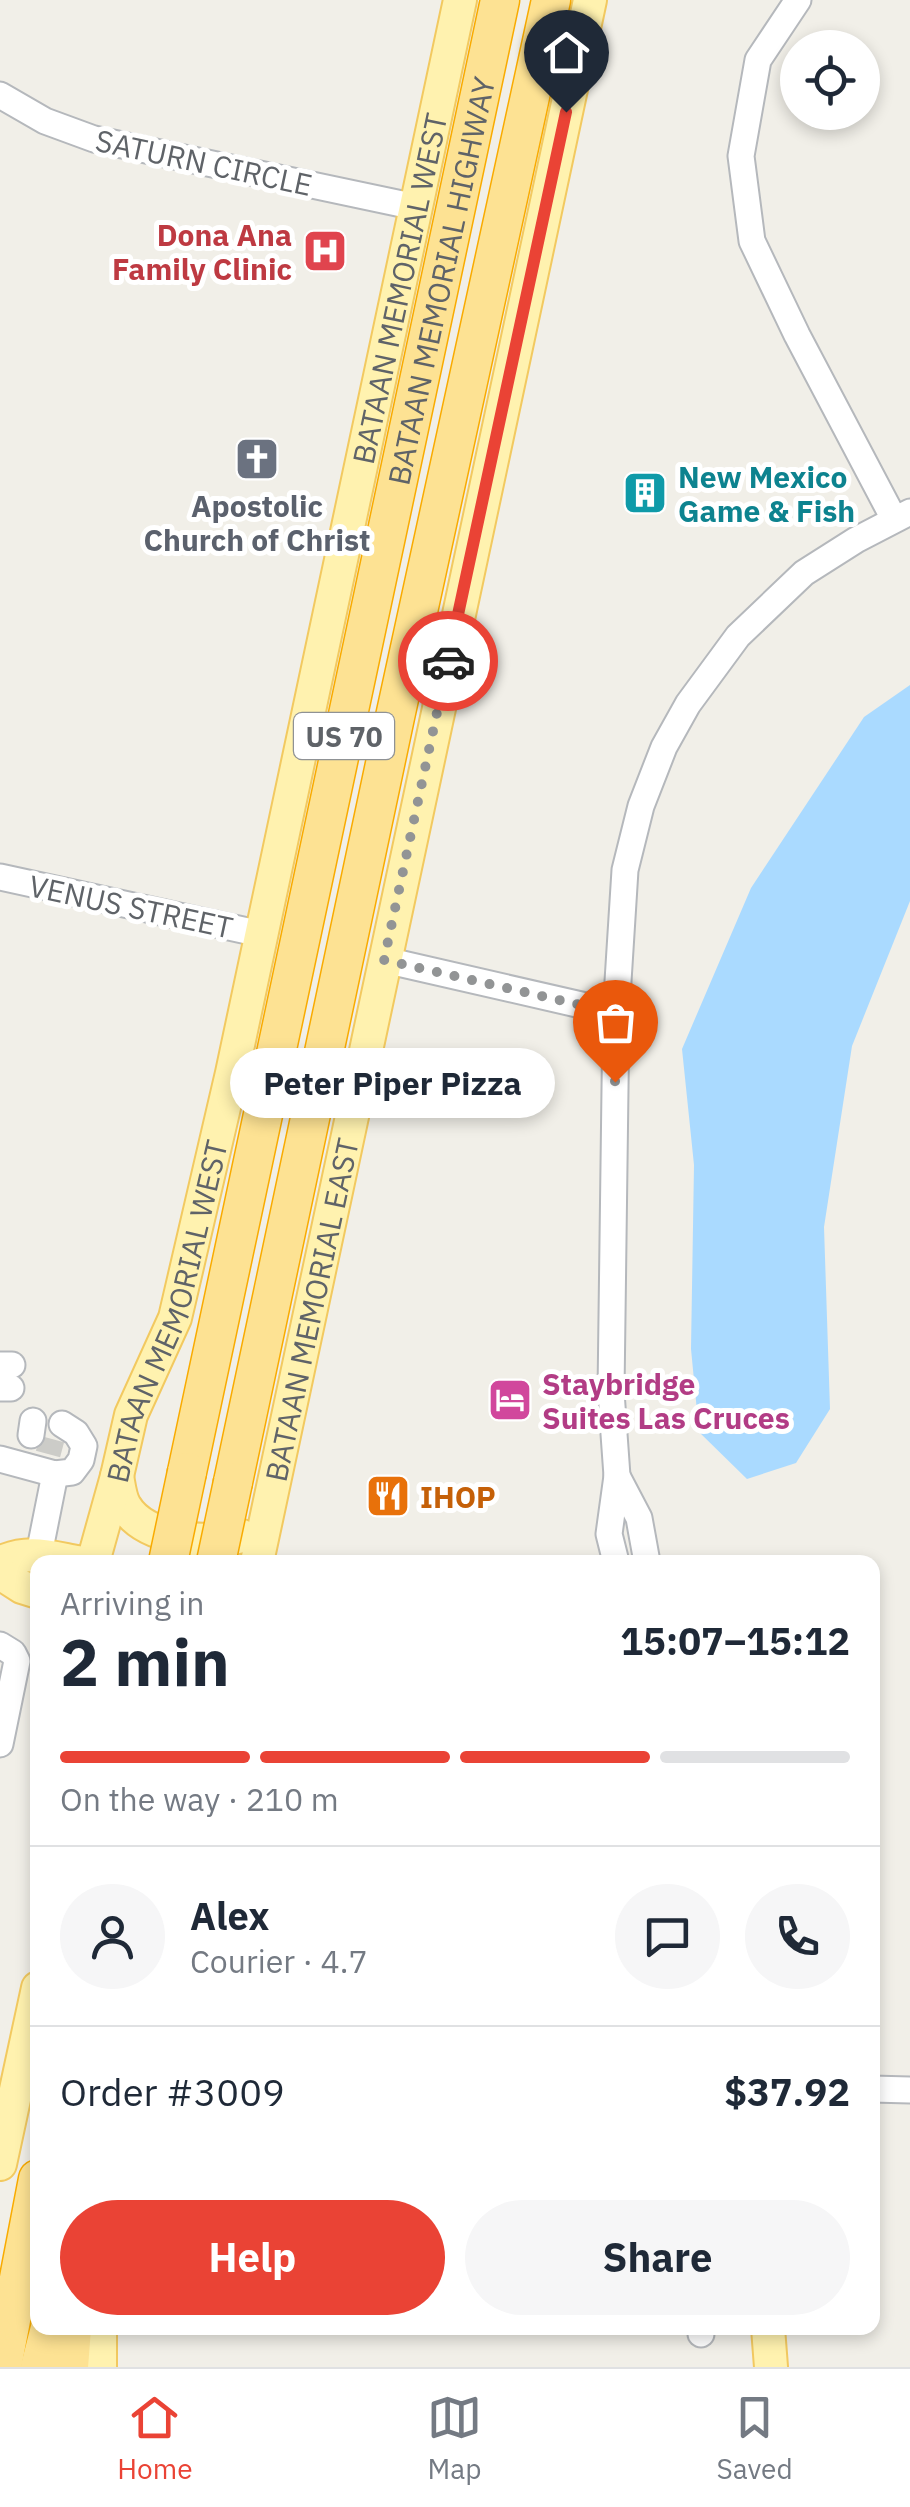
<!DOCTYPE html>
<html lang="en">
<head>
<meta charset="utf-8">
<style>
	body { margin:0; font-family:"IBM Plex Sans",sans-serif; background:#f6f6f7; color:#1f2937; height:100vh; display:flex; flex-direction:column; font-size:38px; white-space:nowrap }
	* { box-sizing:border-box; margin:0 }
	p { font-size:32px; color:#747a83 }
	.icon { flex:none; width:55px; height:55px; fill:none; stroke:currentColor; stroke-width:2; stroke-linecap:round; stroke-linejoin:round }
	.map { position:relative; flex:1; overflow:hidden }
	.side { position:absolute; left:30px; top:1555px; width:850px; height:780px; display:flex; flex-direction:column; background:#fff; border-radius:20px; box-shadow:0 5px 15px #0003 }
	.side>* { flex:none }
	.buttons { position:absolute; left:780px; top:30px; display:grid; gap:20px }
	.buttons a { display:grid; place-items:center; width:100px; height:100px; border-radius:50%; background:#fff; box-shadow:0 5px 15px #0003; font-size:50px }
	.pin { position:absolute; display:grid; place-items:center; width:85px; height:85px; color:#fff; margin:-102px -42px; border-radius:50% 50% 50% 0; rotate:-45deg; box-shadow:0 0 10px #0007 }
	.pin .icon { rotate:45deg }
	.courier { position:absolute; display:grid; place-items:center; width:100px; height:100px; margin:-50px; border:8px solid #ea4335; border-radius:50%; background:#fff; color:#222; box-shadow:0 2px 12px #0007 }
	.bubble { position:absolute; height:70px; border-radius:35px; background:#fff; box-shadow:0 5px 15px #0003; font-size:32px; font-weight:700; line-height:70px; text-align:center }
	.headline em { font-style:normal; font-weight:700 }
	.headline div { display:flex; flex-direction:column-reverse }
	.headline { display:flex; align-items:center; justify-content:space-between; height:170px; padding:0 30px }
	h1 { font-size:65px; font-weight:700; line-height:75px }
	.bar { display:grid; grid-template-columns:repeat(4,1fr); gap:15px 10px; align-content:center; height:120px; padding:0 30px }
	.bar i { height:12px; border-radius:8px; background:#e0e1e3 }
	.bar .selected { background:#ea4335 }
	.bar p { grid-column:span 4 }
	.line { display:flex; align-items:center; gap:25px; padding:0 30px; border-top:2px solid #e0e1e3 }
	.line div { flex:1 }
	.round { display:grid; place-items:center; flex:none; width:105px; height:105px; border-radius:52px; background:#f6f6f7 }
	.button { display:flex; gap:20px; margin-top:auto; padding:20px 30px }
	.button a { flex:1; height:115px; border-radius:60px; background:#ea4335; color:#fff; font-size:40px; font-weight:700; line-height:115px; text-align:center }
	.button a+a { background:#f6f6f7; color:#1f2937 }
	.tab-bar { display:flex; justify-content:space-around; align-items:center; height:140px; border-top:2px solid #e0e1e3; background:#fff; font-size:28px; color:#747a83 }
	.tab-bar a { display:grid; justify-items:center; gap:5px }
	.tab-bar .selected { color:#ea4335 }
	.map>svg:first-child { display:block }
</style>
</head>
<body>
<div class="map">
<svg width="910" height="2367" viewBox="0 0 910 2367">
	<rect width="100%" height="100%" fill="#f1efe8"/>
	<path fill="#aadaff" d="M910,685V901L852,1046L824,1227L830,1409L796,1463L747,1479L699,1432L691,1349L694,1165L682,1049L751,888L864,717Z"/>
	<g fill="none" stroke-linecap="round" stroke-linejoin="round">
		<path stroke="#ccccc8" stroke-width="25" stroke-dasharray="25 12" stroke-linecap="butt" d="M48,1454L52,1439"/>
		<defs>
			<g id="minor">
				<path d="M798,0L758,60L741,156L752,241L797,335L894,519"/>
				<path d="M0,95L45,121L94,139L416,207"/>
				<path d="M0,877L261,934"/>
				<path d="M385,960L616,1013"/>
				<path d="M0,1365H12"/>
				<path d="M0,1388H11"/>
				<path d="M31,1435L33,1421"/>
				<path d="M0,1459L55,1474L72,1472L81,1460L84,1446L76,1433L62,1424"/>
				<path d="M617,1476L639,1518L647,1562"/>
				<path d="M39,1554L55,1474"/>
				<path d="M616,1562L609,1534L617,1476L611,1392L616,1013L625,870L641,806L664,747L688,704L738,636L804,573L856,540L910,512"/>
				<path d="M0,1645L13,1653L17,1661L0,1744"/>
				<path d="M872,2089L910,2090"/>
				<path d="M701,2334V2328"/>
			</g>
			<g id="major">
				<path d="M117,1476C119,1486 120,1498 125,1506C145,1540 209,1545 242,1536"/>
				<path id="s1" d="M93,1562L117,1476L131,1415L175,1318L232,1073L460,0"/>
				<path id="s2" d="M257,1562L590,0"/>
				<path d="M0,1563C26,1549 50,1557 77,1562"/>
				<path d="M0,1573L22,1587L38,1592"/>
				<path d="M0,2164L38,1988"/>
				<path d="M100,2328V2367"/>
				<path d="M768,2328L771,2367"/>
			</g>
			<g id="highway">
				<path id="s3" d="M187,1472L500,0"/>
				<path d="M233,1482L395,717L551,0"/>
				<path d="M2,2367L38,2179"/>
				<path d="M40,2367L50,2328"/>
				<path d="M69,2367L72,2328"/>
			</g>
		</defs>
		<use href="#minor" stroke="#b5b8bc" stroke-width="29"/>
		<use href="#major" stroke="#f2c960" stroke-width="36"/>
		<use href="#highway" stroke="#f9ab00" stroke-width="41"/>
		<use href="#minor" stroke="#fff" stroke-width="25"/>
		<use href="#major" stroke="#fff2af" stroke-width="32"/>
		<use href="#highway" stroke="#fde293" stroke-width="38"/>
		<defs>
			<g id="highway-bridge">
				<path d="M168,1562L187,1472"/>
				<path d="M216,1562L233,1482"/>
			</g>
		</defs>
		<use href="#highway-bridge" stroke="#f9ab00" stroke-width="41" stroke-linecap="butt"/>
		<use href="#highway-bridge" stroke="#fde293" stroke-width="38"/>
	</g>
	<g fill="none" stroke-linecap="round" stroke-linejoin="round">
		<path stroke="#929495" stroke-width="10" stroke-dasharray="0 18" d="M448,661L384,960L616,1013L615,1082"/>
		<path stroke="#ea4335" stroke-width="12" d="M448,661L566,112"/>
	</g>
	<defs>
		<symbol id="hospital-square" viewBox="-11 -11 22 22"><rect x="-9" y="-9" width="18" height="18" rx="4" fill="#e0444e" stroke="#fff"/><path d="M-5-5h3v3.5h4V-5h3V5h-3V1.5h-4V5h-3Z" fill="#fff"/></symbol>
		<symbol id="church-square" viewBox="-11 -11 22 22"><rect x="-9" y="-9" width="18" height="18" rx="4" fill="#6b7280" stroke="#fff"/><path d="M-1.2-6h2.4v3.5h3.3v2.4h-3.3V6h-2.4V-.1h-3.3v-2.4h3.3Z" fill="#fff"/></symbol>
		<symbol id="building-square" viewBox="-11 -11 22 22"><rect x="-9" y="-9" width="18" height="18" rx="4" fill="#0f9aa8" stroke="#fff"/><path d="M-4-6H4V6H1V3H-1V6H-4ZM-2.5-4.3h1.7v1.8h-1.7ZM.8-4.3h1.7v1.8H.8ZM-2.5-1h1.7V.8h-1.7ZM.8-1h1.7V.8H.8Z" fill="#fff"/></symbol>
		<symbol id="hotel-square" viewBox="-11 -11 22 22"><rect x="-9" y="-9" width="18" height="18" rx="4" fill="#d1479c" stroke="#fff"/><path d="M-6-4.5h1.5V1H6V5H4.5V3h-9V5H-6ZM-4 0a1.8 1.8 0 1 1 3.6 0ZM.5 0V-2.5h3Q6-2.5 6 0Z" fill="#fff"/></symbol>
		<symbol id="restaurant-square" viewBox="-11 -11 22 22"><rect x="-9" y="-9" width="18" height="18" rx="4" fill="#e8710a" stroke="#fff"/><path d="M-5-6h1v4h1v-4h1v4h1v-4h1v5L-1.5 .5V6h-2V.5L-5-1ZM5-6V6H3V1.5H1.5Q1.5-4 5-6Z" fill="#fff"/></symbol>
	</defs>
	<g fill-rule="evenodd">
		<use href="#hospital-square" x="300" y="226" width="50" height="50"/>
		<use href="#church-square" x="232" y="434" width="50" height="50"/>
		<use href="#building-square" x="620" y="468" width="50" height="50"/>
		<use href="#hotel-square" x="485" y="1375" width="50" height="50"/>
		<use href="#restaurant-square" x="363" y="1471" width="50" height="50"/>
	</g>
	<g text-anchor="middle" dominant-baseline="central" stroke-width="10" stroke-linejoin="round" paint-order="stroke">
		<rect fill="#fff" stroke="#8f9295" stroke-width="2.5" x="294" y="713" width="100" height="46" rx="8"/>
		<g font-size="28" font-weight="bold" fill="#5f6368">
			<text x="344" y="736">US 70</text>
		</g>
		<g font-size="30" fill="#5f6368" stroke="#fff">
			<text transform="translate(204 162) rotate(12)">SATURN CIRCLE</text>
			<text stroke="none"><textPath href="#s3" startOffset="1218">BATAAN MEMORIAL HIGHWAY</textPath></text>
			<text stroke="none"><textPath href="#s1" startOffset="1312">BATAAN MEMORIAL WEST</textPath></text>
			<text transform="translate(131 906) rotate(12)">VENUS STREET</text>
			<text stroke="none"><textPath href="#s2" startOffset="258">BATAAN MEMORIAL EAST</textPath></text>
			<text stroke="none"><textPath href="#s1" startOffset="262">BATAAN MEMORIAL WEST</textPath></text>
		</g>
		<g font-size="30" font-weight="bold" fill="#be3a42" stroke="#fff" text-anchor="end">
			<text x="292" y="234">Dona Ana<tspan x="292" dy="34">Family Clinic</tspan></text>
		</g>
		<g font-size="30" font-weight="bold" fill="#0d838f" stroke="#fff" text-anchor="start">
			<text x="678" y="476">New Mexico<tspan x="678" dy="34">Game &amp; Fish</tspan></text>
		</g>
		<g font-size="30" font-weight="bold" fill="#5b616d" stroke="#fff">
			<text x="257" y="505">Apostolic<tspan x="257" dy="34">Church of Christ</tspan></text>
		</g>
		<g font-size="30" font-weight="bold" fill="#b23c85" stroke="#fff" text-anchor="start">
			<text x="542" y="1383">Staybridge<tspan x="542" dy="34">Suites Las Cruces</tspan></text>
		</g>
		<g font-size="30" font-weight="bold" fill="#c56008" stroke="#fff" text-anchor="start">
			<text x="420" y="1496">IHOP</text>
		</g>
	</g>
</svg>
<div class="buttons">
<a><svg class="icon" aria-label="locate" viewBox="0 0 24 24"><circle cx="12" cy="12" r="6"/><path d="M12 2v4M12 18v4M2 12h4M18 12h4"/></svg></a>
</div>
<div class="pin" style="left:615px;top:1082px;background:#ea580c"><svg class="icon" aria-label="bag" viewBox="0 0 24 24"><path d="M5 8h14l-1 12H6zM9 8a3 3 0 0 1 6 0"/></svg></div>
<div class="pin" style="left:566px;top:112px;background:#1f2937"><svg class="icon" aria-label="home" viewBox="0 0 24 24"><path d="M3 11l9-7 9 7M6 9v11h12V9"/></svg></div>
<div class="courier" style="left:448px;top:661px"><svg class="icon" aria-label="car" viewBox="0 0 24 24"><path d="M5 17H2v-5l4-1 3-4h7l3 4 3 1v5h-3M9 17h6M6 11h13"/><circle cx="7" cy="17" r="2"/><circle cx="17" cy="17" r="2"/></svg></div>
<div class="bubble" style="left:230px;top:1048px;width:325px">Peter Piper Pizza</div>
<section class="side">
<div class="headline"><div><h1>2 min</h1><p>Arriving in</p></div><em>15:07–15:12</em></div>
<div class="bar"><i class="selected"></i><i class="selected"></i><i class="selected"></i><i></i><p>On the way · 210 m</p></div>
<div class="line" style="height:180px"><a class="round"><svg class="icon" aria-label="person" viewBox="0 0 24 24"><circle cx="12" cy="8" r="4"/><path d="M4 21q1-7 8-7t8 7"/></svg></a><div><b>Alex</b><p>Courier · 4.7</p></div><a class="round"><svg class="icon" aria-label="chat" viewBox="0 0 24 24"><path d="M4 5h16v11H9l-5 4z"/></svg></a><a class="round"><svg class="icon" aria-label="phone" viewBox="0 0 24 24"><path d="M5 4h4l2 5-3 2q2 4 5 5l2-3 5 2v4C11 20 4 13 5 4z"/></svg></a></div>
<div class="line" style="height:130px"><div>Order #3009</div><b>$37.92</b></div>
<div class="button"><a>Help</a><a>Share</a></div>
</section>
</div>
<nav class="tab-bar">
<a class="selected"><svg class="icon" aria-label="home" viewBox="0 0 24 24"><path d="M3 11l9-7 9 7M6 9v11h12V9"/></svg>Home</a>
<a><svg class="icon" aria-label="map" viewBox="0 0 24 24"><path d="M3 6l6-2 6 2 6-2v14l-6 2-6-2-6 2zM9 4v14M15 6v14"/></svg>Map</a>
<a><svg class="icon" aria-label="saved" viewBox="0 0 24 24"><path d="M7 4h10v16l-5-4-5 4z"/></svg>Saved</a>
</nav>
</body>
</html>
